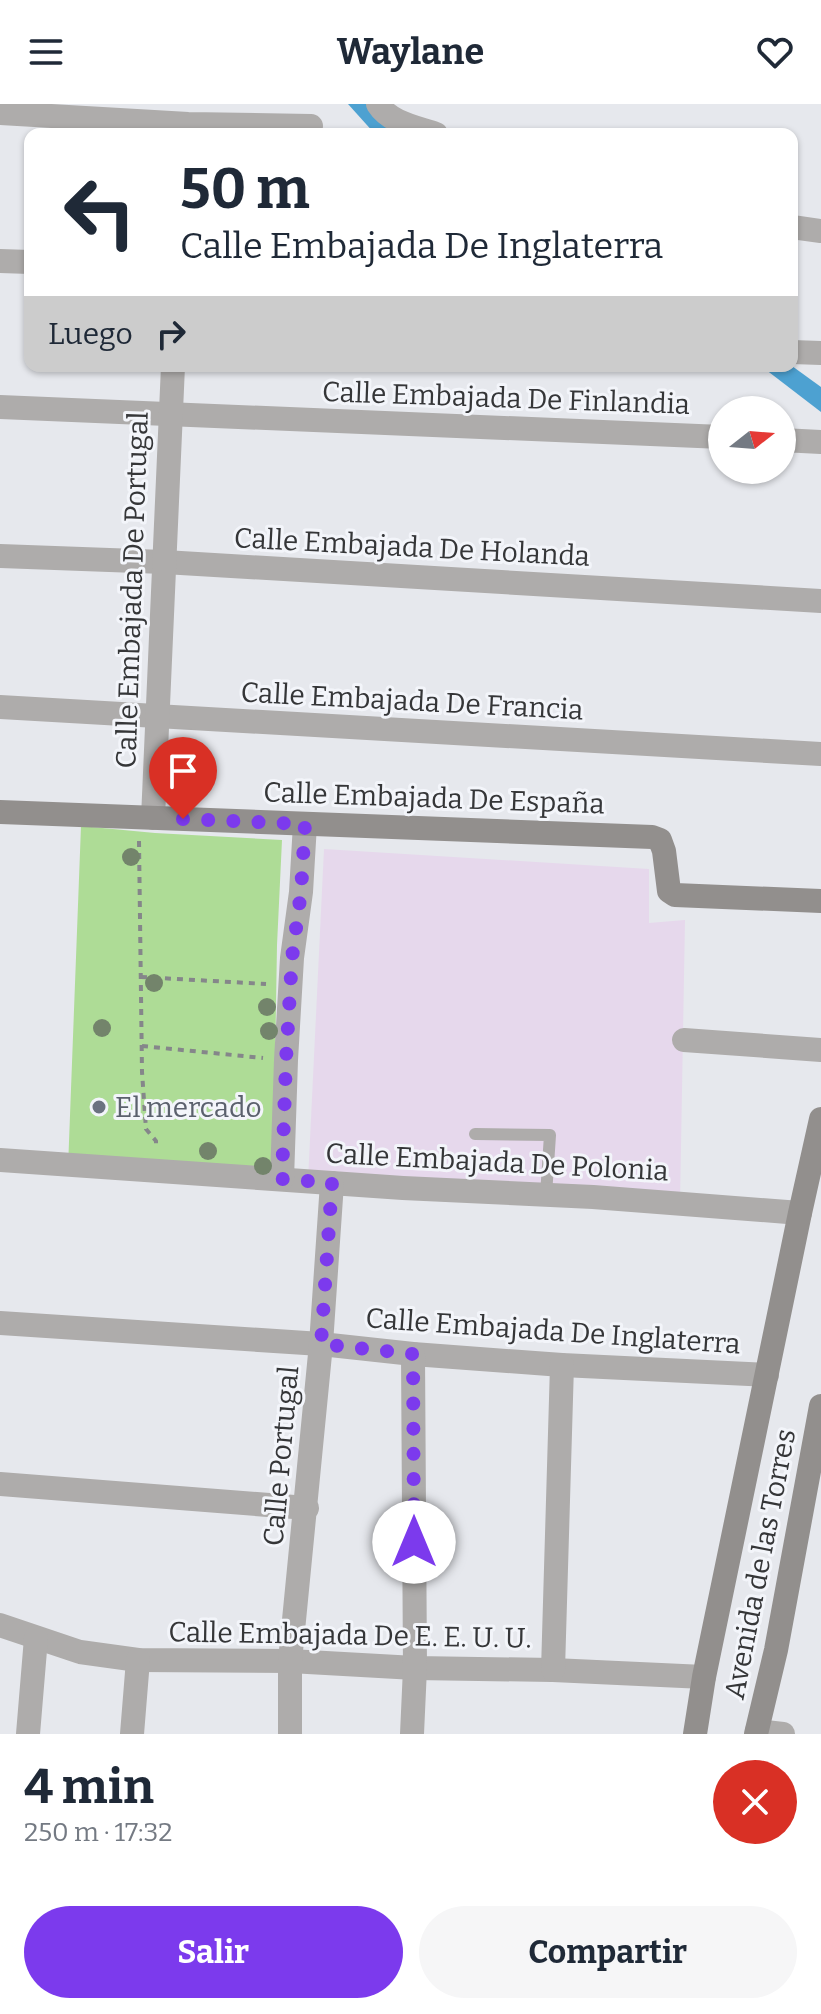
<!DOCTYPE html>
<html lang="es">
<meta charset="utf-8">
<style>
:root{--surface:#fff;--page:#f6f6f7;--text:#1f2937;--muted:#747a83;--accent:#7c3aed}
body{margin:0;font-family:Bitter,serif;background:var(--page);color:var(--text);height:100vh;display:flex;flex-direction:column;font-size:30px;white-space:nowrap}
*{box-sizing:border-box;margin:0}
p{font-size:26px;color:var(--muted)}
.icon{flex:none;width:44px;height:44px;fill:none;stroke:currentColor;stroke-width:2;stroke-linecap:round;stroke-linejoin:round}
.map{position:relative;height:1630px;overflow:hidden}
.side{display:flex;flex-direction:column;background:var(--surface);flex:1}
.side>*{flex:none}
.guide{position:absolute;left:24px;top:24px;width:774px;height:244px;border-radius:16px;box-shadow:0 2px 6px #0004;background:#fff;color:var(--text);overflow:hidden}
.needle{width:52px;rotate:73deg}
.fabs{position:absolute;left:708px;top:292px;display:grid;gap:16px}
.fabs a{display:grid;place-items:center;width:88px;height:88px;border-radius:50%;background:var(--surface);box-shadow:0 2px 6px #0004;font-size:40px}
.pin{position:absolute;display:grid;place-items:center;width:68px;height:68px;color:#fff;margin:-82px -34px;border-radius:50% 50% 50% 0;rotate:-45deg;box-shadow:0 0 8px #0007}
.pin .icon{rotate:45deg}
.me{position:absolute;width:88px;margin:-44px;rotate:0deg;stroke-linejoin:round;filter:drop-shadow(0 0 6px #0008)}
.turn{display:flex;align-items:center;gap:28px;height:168px;padding:0 24px;font-size:36px}
.turn .icon{width:104px;height:104px;stroke-width:2.5}
.turn b{display:block;font-size:56px;line-height:68px}
.then{display:flex;align-items:center;height:76px;padding:0 24px;background:#0003;gap:16px;font-size:30px}
.round{display:grid;place-items:center;flex:none;width:84px;height:84px;border-radius:42px;background:var(--page)}
.overview{display:flex;align-items:center;justify-content:space-between;height:136px;padding:0 24px}
h1{font-size:48px;font-weight:700;line-height:60px}
.cta{display:flex;gap:16px;margin-top:auto;padding:16px 24px}
.cta a{flex:1;height:92px;border-radius:48px;background:var(--accent);color:#fff;font-size:32px;font-weight:700;line-height:92px;text-align:center}
.cta a+a{background:var(--page);color:var(--text)}
header{display:flex;justify-content:space-between;align-items:center;height:104px;padding:0 24px;background:var(--surface);font-size:36px;font-weight:700}
.map>svg:first-child{display:block}
</style>
<header><svg class="icon" aria-label="menu" viewBox="0 0 24 24"><path d="M4 6h16M4 12h16M4 18h16"/></svg>Waylane<svg class="icon" aria-label="heart" viewBox="0 0 24 24"><path d="M12 20l-8-8c-3-5 5-10 8-4 3-6 11-1 8 4z"/></svg></header>
<div class="map">
<svg width="821" height="1630" viewBox="0 0 821 1630">
<rect width="100%" height="100%" fill="#e6e8ed"/>
<!-- commercial -->
<path fill="#e6d8ec" d="M324 745 649 765V819L685 816 680 1100 308 1077Z"/>
<!-- green -->
<path fill="#aedc96" d="M81 722 155 729 282 736 277 841 273 1081 68 1064Z"/>
<!-- water -->
<g fill="#4da1d1">
<path d="M348 0H372L400 30H375Z"/>
<path d="M761 262H792L821 283V308Z"/>
</g>
<g fill="none" stroke-linecap="round" stroke-linejoin="round">
<!-- path -->
<g stroke="#85868a" stroke-width="4" stroke-dasharray="6 6" stroke-linecap="butt">
<path d="M139 737 142 968 146 1025 156 1037V1045"/>
<path d="M141 873 266 880"/>
<path d="M142 942 263 954"/>
</g>
<!-- lane -->
<path stroke="#aeacab" stroke-width="12" d="M475 1030 550 1031 546 1091"/>
<!-- street -->
<g stroke="#aeacab" stroke-width="24">
<path d="M378 0C390 19 416 23 436 30"/>
<path d="M0 9 188 20 311 22"/>
<path d="M792 123 821 127"/>
<path d="M0 157 30 158"/>
<path d="M792 248 821 249"/>
<path d="M0 303 722 333"/>
<path d="M782 336 821 338"/>
<path d="M0 452 164 458 821 497"/>
<path d="M0 603 821 650"/>
<path d="M153 714 173 262"/>
<path d="M684 936 821 946"/>
<path d="M0 1056 403 1084 593 1093 800 1109"/>
<path d="M282 1075 286 956 292 854 301 788 305 720"/>
<path d="M0 1219 321 1240 413 1250 562 1261 767 1271"/>
<path d="M0 1380 307 1404"/>
<path d="M0 1521 80 1548 138 1556 290 1557 415 1564 553 1566 704 1573"/>
<path d="M553 1566 562 1261"/>
<path d="M757 1627 783 1630"/>
<path d="M28 1630 36 1534"/>
<path d="M132 1630 138 1556"/>
<path d="M290 1630V1557L321 1240 332 1079"/>
<path d="M412 1630 415 1564 413 1250"/>
</g>
<!-- secondary -->
<g stroke="#928f8d" stroke-width="24">
<path d="M0 708 652 733 660 736 664 747 669 787 675 791 821 797"/>
<path d="M695 1630 704 1573 800 1109 821 1015"/>
<path d="M756 1630 776 1546 821 1302"/>
</g>
</g>
<!-- trees -->
<g fill="#73846b">
<circle cx="131" cy="753" r="9"/>
<circle cx="154" cy="879" r="9"/>
<circle cx="267" cy="903" r="9"/>
<circle cx="102" cy="924" r="9"/>
<circle cx="269" cy="927" r="9"/>
<circle cx="208" cy="1047" r="9"/>
<circle cx="263" cy="1062" r="9"/>
</g>
<g fill="none" stroke-linecap="round" stroke-linejoin="round">
<!-- route -->
<path stroke="#7c3aed" stroke-width="14" stroke-dasharray="0 25.2" d="M183 715 305 720 301 788 292 854 286 956 282 1075 332 1079 321 1240 413 1250 414 1438"/>
</g>
<!-- markers -->
<circle fill="#6b7280" stroke="#f3f5fa" stroke-width="3" cx="99" cy="1003" r="8"/>
<g text-anchor="middle" dominant-baseline="central" stroke-width="6" stroke-linejoin="round" paint-order="stroke">
<!-- street labels -->
<g font-size="28" fill="#353638" stroke="#f3f5fa">
<text transform="translate(506 294) rotate(2)">Calle Embajada De Finlandia</text>
<text transform="translate(412 443) rotate(3)">Calle Embajada De Holanda</text>
<text transform="translate(132 486) rotate(-88)">Calle Embajada De Portugal</text>
<text transform="translate(412 597) rotate(3)">Calle Embajada De Francia</text>
<text transform="translate(434 694) rotate(2)">Calle Embajada De España</text>
<text transform="translate(497 1058) rotate(3)">Calle Embajada De Polonia</text>
<text transform="translate(553 1227) rotate(4)">Calle Embajada De Inglaterra</text>
<text transform="translate(281 1352) rotate(-85)">Calle Portugal</text>
<text transform="translate(760 1460) rotate(-79)">Avenida de las Torres</text>
<text transform="translate(350 1531) rotate(1)">Calle Embajada De E. E. U. U.</text>
</g>
<!-- worship labels -->
<g font-size="28" fill="#5b616d" stroke="#f3f5fa" text-anchor="start">
<text x="115" y="1003">El mercado</text>
</g>
</g>
</svg>
<div class="fabs">
<a><svg class="needle" viewBox="-14 -14 28 28"><path d="M0-13l5 13h-10z" fill="#e53935"/><path d="M0 13l5-13h-10z" fill="#747a83"/></svg></a>
</div>
<div class="pin" style="left:183px;top:715px;background:#d93025"><svg class="icon" aria-label="arrive" viewBox="0 0 24 24"><path d="M6 21V4h12l-3 4 3 4H6"/></svg></div>
<svg class="me" style="left:414px;top:1438px" viewBox="-20 -20 40 40"><circle r="19" fill="#fff"/><path d="M0-13L10 11 0 6-10 11z" fill="#7c3aed"/></svg>
<div class="guide">
<div class="turn"><svg class="icon" aria-label="left" viewBox="0 0 24 24"><path d="M17 20v-9H6M10 6l-5 5 5 5"/></svg><div><b>50 m</b>Calle Embajada De Inglaterra</div></div>
<div class="then">Luego<svg class="icon" aria-label="right" viewBox="0 0 24 24"><path d="M7 20v-9h11M14 6l5 5-5 5"/></svg></div>
</div>
</div>
<section class="side">
<div class="overview"><div><h1>4 min</h1><p>250 m · 17:32</p></div><a class="round" style="background:#d93025;color:#fff"><svg class="icon" aria-label="close" viewBox="0 0 24 24"><path d="M6 6l12 12M18 6L6 18"/></svg></a></div>
<div class="cta"><a>Salir</a><a>Compartir</a></div>
</section>
